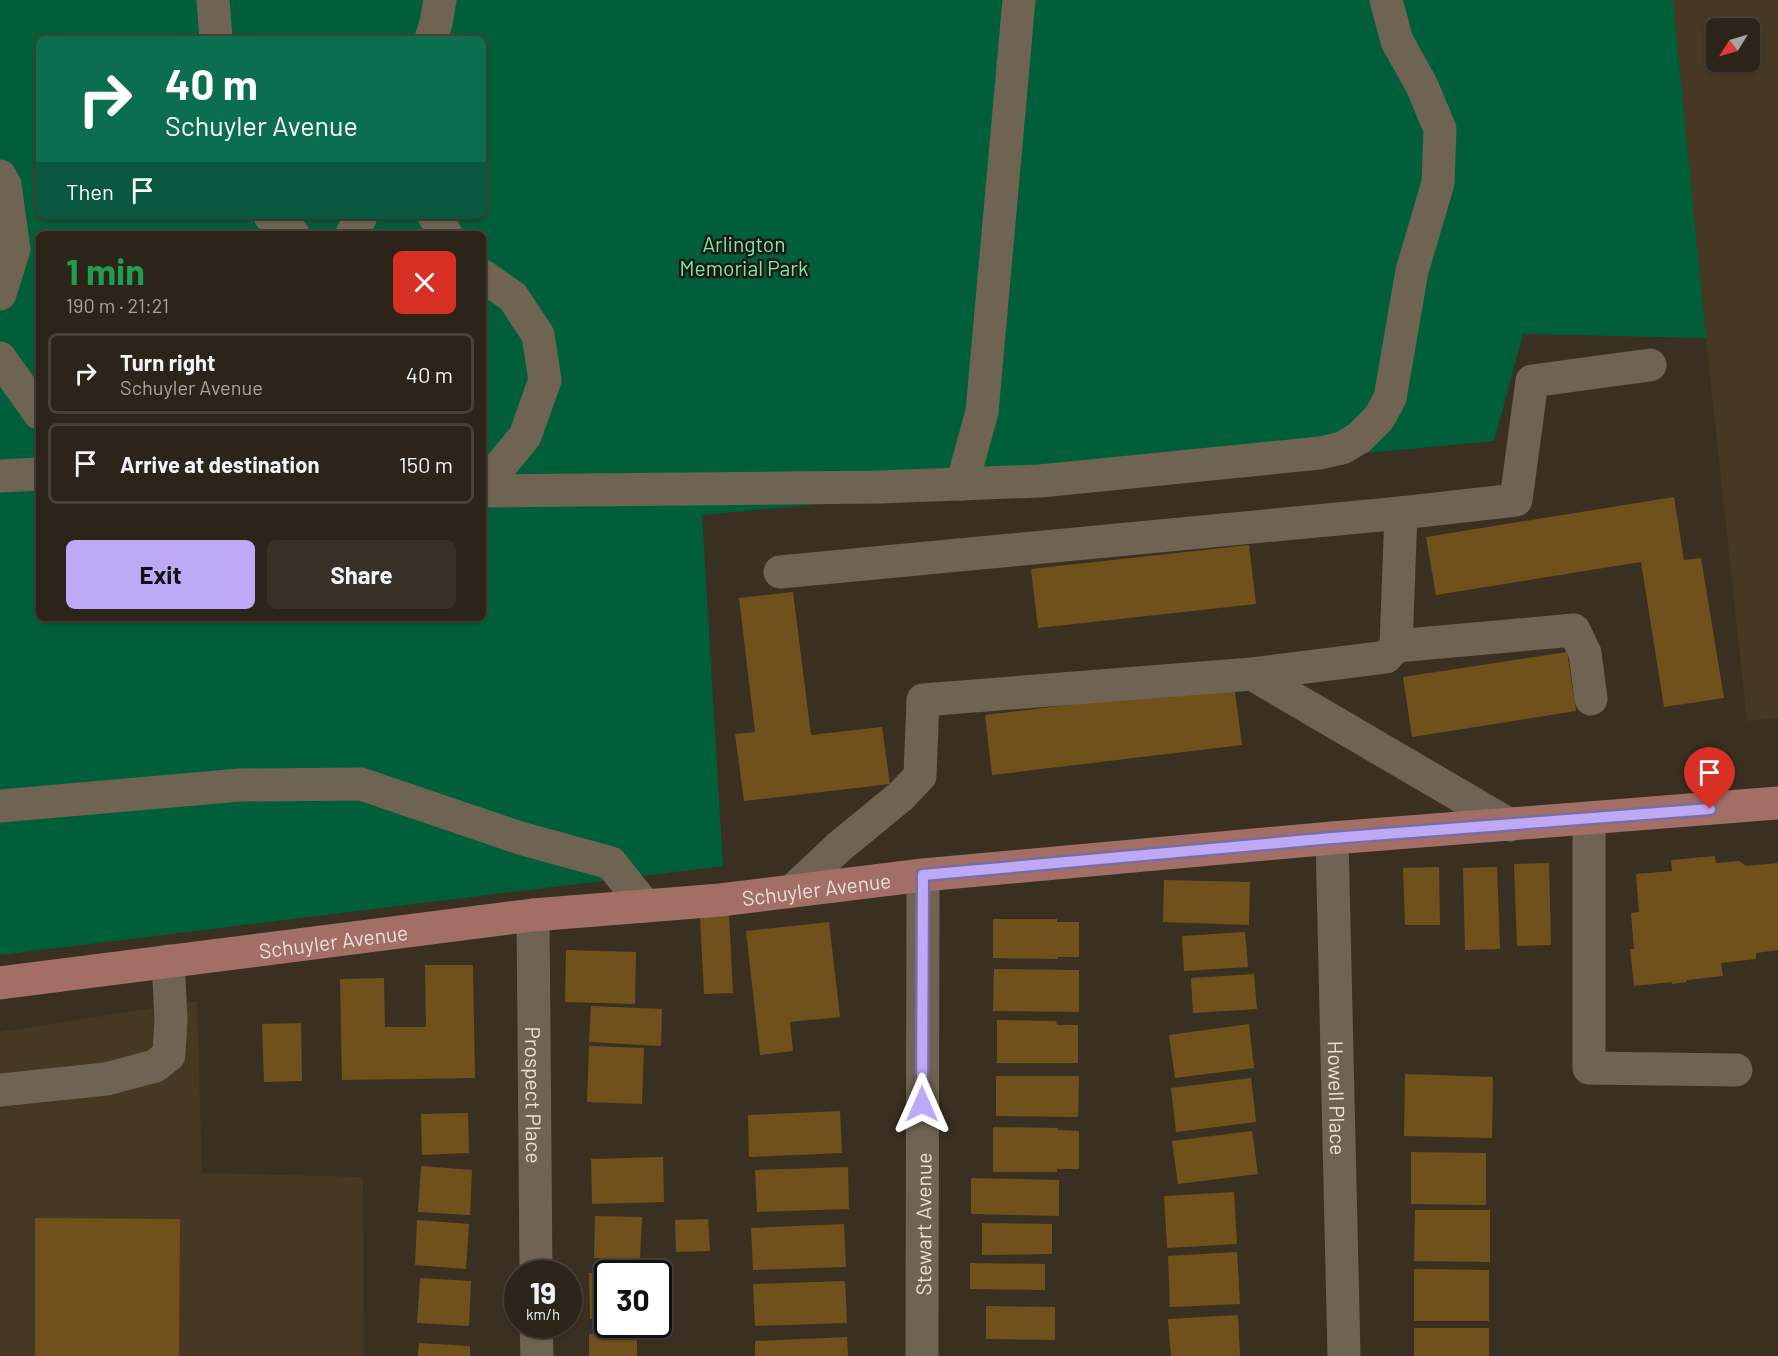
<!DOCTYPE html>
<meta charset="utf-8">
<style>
:root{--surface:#2c2419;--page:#383026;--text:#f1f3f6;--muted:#a6a4a2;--line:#484138;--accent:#bda9f5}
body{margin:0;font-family:Barlow,sans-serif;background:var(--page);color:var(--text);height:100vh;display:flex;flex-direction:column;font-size:22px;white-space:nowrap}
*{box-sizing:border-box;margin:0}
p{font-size:20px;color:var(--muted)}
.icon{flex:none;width:33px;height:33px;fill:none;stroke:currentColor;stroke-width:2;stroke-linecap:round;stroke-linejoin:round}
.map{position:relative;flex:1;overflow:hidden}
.side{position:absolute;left:36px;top:231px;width:450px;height:390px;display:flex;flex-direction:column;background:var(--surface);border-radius:9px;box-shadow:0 2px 4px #0004,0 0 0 2px var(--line)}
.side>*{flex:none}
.guide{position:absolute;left:36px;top:36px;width:450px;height:183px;border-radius:9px;box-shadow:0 2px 4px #0004,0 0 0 2px var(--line);background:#0b6e4f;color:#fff;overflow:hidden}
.needle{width:39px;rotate:233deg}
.controls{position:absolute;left:1706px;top:18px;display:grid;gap:12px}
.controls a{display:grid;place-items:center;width:54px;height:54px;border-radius:9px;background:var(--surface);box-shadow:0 2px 4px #0004,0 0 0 2px var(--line);font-size:30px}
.speed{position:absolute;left:504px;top:1260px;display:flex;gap:12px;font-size:30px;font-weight:700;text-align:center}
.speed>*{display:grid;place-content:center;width:78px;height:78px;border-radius:50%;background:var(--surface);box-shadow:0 2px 4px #0004,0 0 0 2px var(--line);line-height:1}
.speed small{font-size:15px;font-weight:400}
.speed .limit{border:3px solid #111;border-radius:9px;background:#fff;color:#111}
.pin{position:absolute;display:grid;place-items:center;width:51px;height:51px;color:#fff;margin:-62px -26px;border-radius:50% 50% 50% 0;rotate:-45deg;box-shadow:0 0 6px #0007}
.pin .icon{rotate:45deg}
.me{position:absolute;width:66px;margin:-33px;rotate:0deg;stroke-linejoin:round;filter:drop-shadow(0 0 4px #0008)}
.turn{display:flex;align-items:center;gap:21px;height:126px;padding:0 30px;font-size:27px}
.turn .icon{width:78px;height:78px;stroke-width:2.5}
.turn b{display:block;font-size:42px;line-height:51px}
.then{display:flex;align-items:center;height:57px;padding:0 30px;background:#0003;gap:12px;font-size:22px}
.round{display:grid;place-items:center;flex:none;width:63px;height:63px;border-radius:9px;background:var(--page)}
.overview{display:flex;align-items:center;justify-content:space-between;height:102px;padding:0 30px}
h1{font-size:36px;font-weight:700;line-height:45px;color:#1e9e55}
.primary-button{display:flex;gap:12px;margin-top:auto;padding:12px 30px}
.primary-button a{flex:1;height:69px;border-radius:9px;background:var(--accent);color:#111;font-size:24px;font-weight:700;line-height:69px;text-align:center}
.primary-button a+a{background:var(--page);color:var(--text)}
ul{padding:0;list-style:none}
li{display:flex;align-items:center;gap:18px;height:81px;margin:0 12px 9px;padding:0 18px;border:3px solid var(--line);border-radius:9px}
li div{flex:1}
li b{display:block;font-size:22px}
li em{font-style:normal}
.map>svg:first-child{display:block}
</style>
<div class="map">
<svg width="1778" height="1356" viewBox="0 0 1778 1356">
<rect width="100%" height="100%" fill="#3a3021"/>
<!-- built -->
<g fill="#463823" fill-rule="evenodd">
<path d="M1673 0H1778V718L1747 721 1706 338ZM1716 28H1749V62H1716Z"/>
<path d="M197 1001 202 1173 363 1177 364 1356H0V1032Z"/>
</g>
<!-- green -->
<path fill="#005f39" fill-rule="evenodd" d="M0 0H1673L1706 338 1523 334 1494 441 702 515 723 866 0 955ZM39 39H483V216H39ZM39 234H483V618H39Z"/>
<!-- building -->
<g fill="#71511b">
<path d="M1674 497 1684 560 1701 558 1724 698 1664 707 1641 562 1436 595 1426 537Z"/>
<path d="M1249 545 1256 604 1038 628 1031 569Z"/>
<path d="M793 592 811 735 882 727 890 784 744 801 735 734 755 732 739 598Z"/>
<path d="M1567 652 1576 711 1412 737 1403 677Z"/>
<path d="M1234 685 1242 745 992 775 985 715Z"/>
<path d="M1715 856 1716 863 1739 861 1746 866 1778 863V950L1756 953V959L1721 963 1723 976 1687 980V982L1672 984V982L1634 986 1630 949H1634L1631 913 1639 912 1636 874 1672 871 1671 860Z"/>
<path d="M1549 863 1551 945 1517 946 1514 864Z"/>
<path d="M1439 867 1440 925H1405L1403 868Z"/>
<path d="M1497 867 1500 949 1465 950 1463 868Z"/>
<path d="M1164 880 1250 882 1249 925 1163 922Z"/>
<path d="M729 915 733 993 704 994 700 917Z"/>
<path d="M993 919H1057V922H1079V957H1058V959L993 958Z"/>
<path d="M829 922 840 1017 790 1022 793 1051 760 1055 746 931Z"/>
<path d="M1245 932 1248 967 1184 971 1182 936Z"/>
<path d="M566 950 636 952 635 1004 565 1002Z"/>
<path d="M425 965H473L475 1078 342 1080 340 979 384 978 385 1027H426Z"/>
<path d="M994 969 1079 970V1012L993 1011Z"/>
<path d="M1254 974 1257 1009 1193 1013 1191 978Z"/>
<path d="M591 1006 662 1009 661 1046 589 1042Z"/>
<path d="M997 1020 1056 1021 1057 1025H1078V1063H997Z"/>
<path d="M301 1023 302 1081 264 1082 262 1024Z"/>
<path d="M1249 1024 1254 1068 1175 1078 1169 1035Z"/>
<path d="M589 1046 644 1048 642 1104 587 1102Z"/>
<path d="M1405 1074 1493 1077 1492 1138 1404 1136Z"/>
<path d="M996 1076H1079L1078 1117 996 1116Z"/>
<path d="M1251 1078 1256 1122 1176 1132 1171 1088Z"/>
<path d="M840 1111 842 1153 749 1157 748 1115Z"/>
<path d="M468 1113 469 1153 422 1155 421 1114Z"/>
<path d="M993 1127 1058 1128V1130L1079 1131V1169H1057V1172H993Z"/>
<path d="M1252 1131 1258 1174 1178 1184 1172 1141Z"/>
<path d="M1411 1152 1486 1153V1205L1411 1204Z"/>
<path d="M663 1157 664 1202 592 1204 591 1159Z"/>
<path d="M421 1166 472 1170 470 1215 418 1212Z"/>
<path d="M848 1167 849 1209 757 1212 755 1170Z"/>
<path d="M971 1178 1059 1180V1216L971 1214Z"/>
<path d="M1234 1192 1237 1244 1167 1248 1164 1196Z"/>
<path d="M1415 1210H1490V1262L1414 1261Z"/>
<path d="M595 1216 642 1217 640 1259 594 1258Z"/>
<path d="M35 1218 180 1219 179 1356H35Z"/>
<path d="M708 1219 710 1251 676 1252 675 1220Z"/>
<path d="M417 1220 469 1224 466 1269 415 1265Z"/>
<path d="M982 1223 1052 1224V1254L982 1255Z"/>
<path d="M844 1224 846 1267 753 1270 751 1228Z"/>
<path d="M1237 1252 1240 1304 1170 1307 1168 1256Z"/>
<path d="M970 1263 1045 1264V1290L970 1289Z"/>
<path d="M1414 1269 1489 1270V1321H1414Z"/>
<path d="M589 1273H608V1319H590Z"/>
<path d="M420 1278 471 1281 469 1326 417 1323Z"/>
<path d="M845 1281 847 1323 755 1326 753 1284Z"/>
<path d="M986 1306 1055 1307V1340L986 1339Z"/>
<path d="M1238 1315 1240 1356H1171L1168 1319Z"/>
<rect x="1414" y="1328" width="75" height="28"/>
<rect x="589" y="1334" width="48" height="22"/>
<path d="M847 1337 848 1356H755V1341Z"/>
<path d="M419 1343 470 1346V1356H418Z"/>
</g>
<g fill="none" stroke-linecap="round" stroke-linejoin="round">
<!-- minor -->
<g stroke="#6f6453" stroke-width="33">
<path d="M213 0 216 39"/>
<path d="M431 39 436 23 440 0"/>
<path d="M0 176 5 185 14 249 0 294"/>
<path d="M270 216 293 234"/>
<path d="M434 216 446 234"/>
<path d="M352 234 361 216"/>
<path d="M483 276 513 297 538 335 545 380 525 436 493 475 483 479"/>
<path d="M0 358 39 413"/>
<path d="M0 476 39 474"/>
<path d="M962 484 982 412 1019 0"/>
<path d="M483 491 879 487 1040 481 1320 453 1342 448 1359 438 1379 418 1390 398 1412 271 1438 183 1440 129 1422 86 1397 41 1386 0"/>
<path d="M780 572 1401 513"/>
<path d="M1396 646 1574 630 1585 653 1591 699"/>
<path d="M1252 674 1386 657 1396 646 1401 513 1516 500 1532 381 1650 365"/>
<path d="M0 806 240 785 361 784 520 838 611 863 645 906"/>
<path d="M1589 819V1068L1736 1070"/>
<path id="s1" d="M1332 838 1344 1356"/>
<path d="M792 891 840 846 901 796 920 776 923 700 1252 674 1510 825"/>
<path id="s2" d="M533 915 536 1274"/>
<path d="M0 1090 106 1079 155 1066 169 1055 171 1019 168 961"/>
<path d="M536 1324 537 1356"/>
<path id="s3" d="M922 1356 923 875"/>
</g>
<!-- major -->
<path stroke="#a36e66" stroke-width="33" id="s4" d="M0 983 533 915 720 900 923 875 1332 838 1778 803"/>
</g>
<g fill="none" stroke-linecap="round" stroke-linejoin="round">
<defs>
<path id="route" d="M922 1104 923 875 1332 838 1710 809"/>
</defs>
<!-- route casing -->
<use href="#route" stroke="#7b6e9f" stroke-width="15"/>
<!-- route -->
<use href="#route" stroke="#bda9f5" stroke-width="10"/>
</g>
<g text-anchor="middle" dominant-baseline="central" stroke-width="5" stroke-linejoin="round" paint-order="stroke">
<!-- park labels -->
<g font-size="21" fill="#7be8ac" stroke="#1d1912">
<text x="744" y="243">Arlington<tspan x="744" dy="24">Memorial Park</tspan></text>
</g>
<!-- street labels -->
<g font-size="21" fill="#e8e1d8" stroke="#1d1912">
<text stroke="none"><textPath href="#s4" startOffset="822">Schuyler Avenue</textPath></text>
<text stroke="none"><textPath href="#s4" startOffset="336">Schuyler Avenue</textPath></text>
<text stroke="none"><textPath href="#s2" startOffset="180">Prospect Place</textPath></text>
<text stroke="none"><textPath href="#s1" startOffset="260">Howell Place</textPath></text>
<text stroke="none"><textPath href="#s3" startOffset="132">Stewart Avenue</textPath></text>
</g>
</g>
</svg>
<div class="controls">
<a><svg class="needle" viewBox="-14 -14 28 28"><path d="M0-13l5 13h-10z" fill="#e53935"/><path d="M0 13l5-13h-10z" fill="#a6a4a2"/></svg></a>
</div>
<div class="speed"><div>19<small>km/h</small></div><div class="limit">30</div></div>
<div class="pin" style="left:1710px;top:809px;background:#d93025"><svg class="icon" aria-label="arrive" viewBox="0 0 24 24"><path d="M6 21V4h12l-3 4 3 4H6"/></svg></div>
<svg class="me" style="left:922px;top:1104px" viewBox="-20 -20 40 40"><path d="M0-17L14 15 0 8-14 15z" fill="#bda9f5" stroke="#fff" stroke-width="4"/></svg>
<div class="guide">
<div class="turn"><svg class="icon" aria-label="right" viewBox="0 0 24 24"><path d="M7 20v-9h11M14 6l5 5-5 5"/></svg><div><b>40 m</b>Schuyler Avenue</div></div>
<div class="then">Then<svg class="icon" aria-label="arrive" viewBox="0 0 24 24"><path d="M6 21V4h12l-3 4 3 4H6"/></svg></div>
</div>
<section class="side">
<div class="overview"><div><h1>1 min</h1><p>190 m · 21:21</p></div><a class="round" style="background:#d93025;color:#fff"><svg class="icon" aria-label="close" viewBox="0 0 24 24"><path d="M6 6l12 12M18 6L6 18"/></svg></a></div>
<ul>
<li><svg class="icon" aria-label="right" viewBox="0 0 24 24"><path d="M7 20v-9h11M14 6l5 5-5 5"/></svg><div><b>Turn right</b><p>Schuyler Avenue</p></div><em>40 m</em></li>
<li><svg class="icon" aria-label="arrive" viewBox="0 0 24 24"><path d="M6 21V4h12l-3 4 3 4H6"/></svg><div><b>Arrive at destination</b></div><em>150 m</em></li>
</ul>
<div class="primary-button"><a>Exit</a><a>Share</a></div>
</section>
</div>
